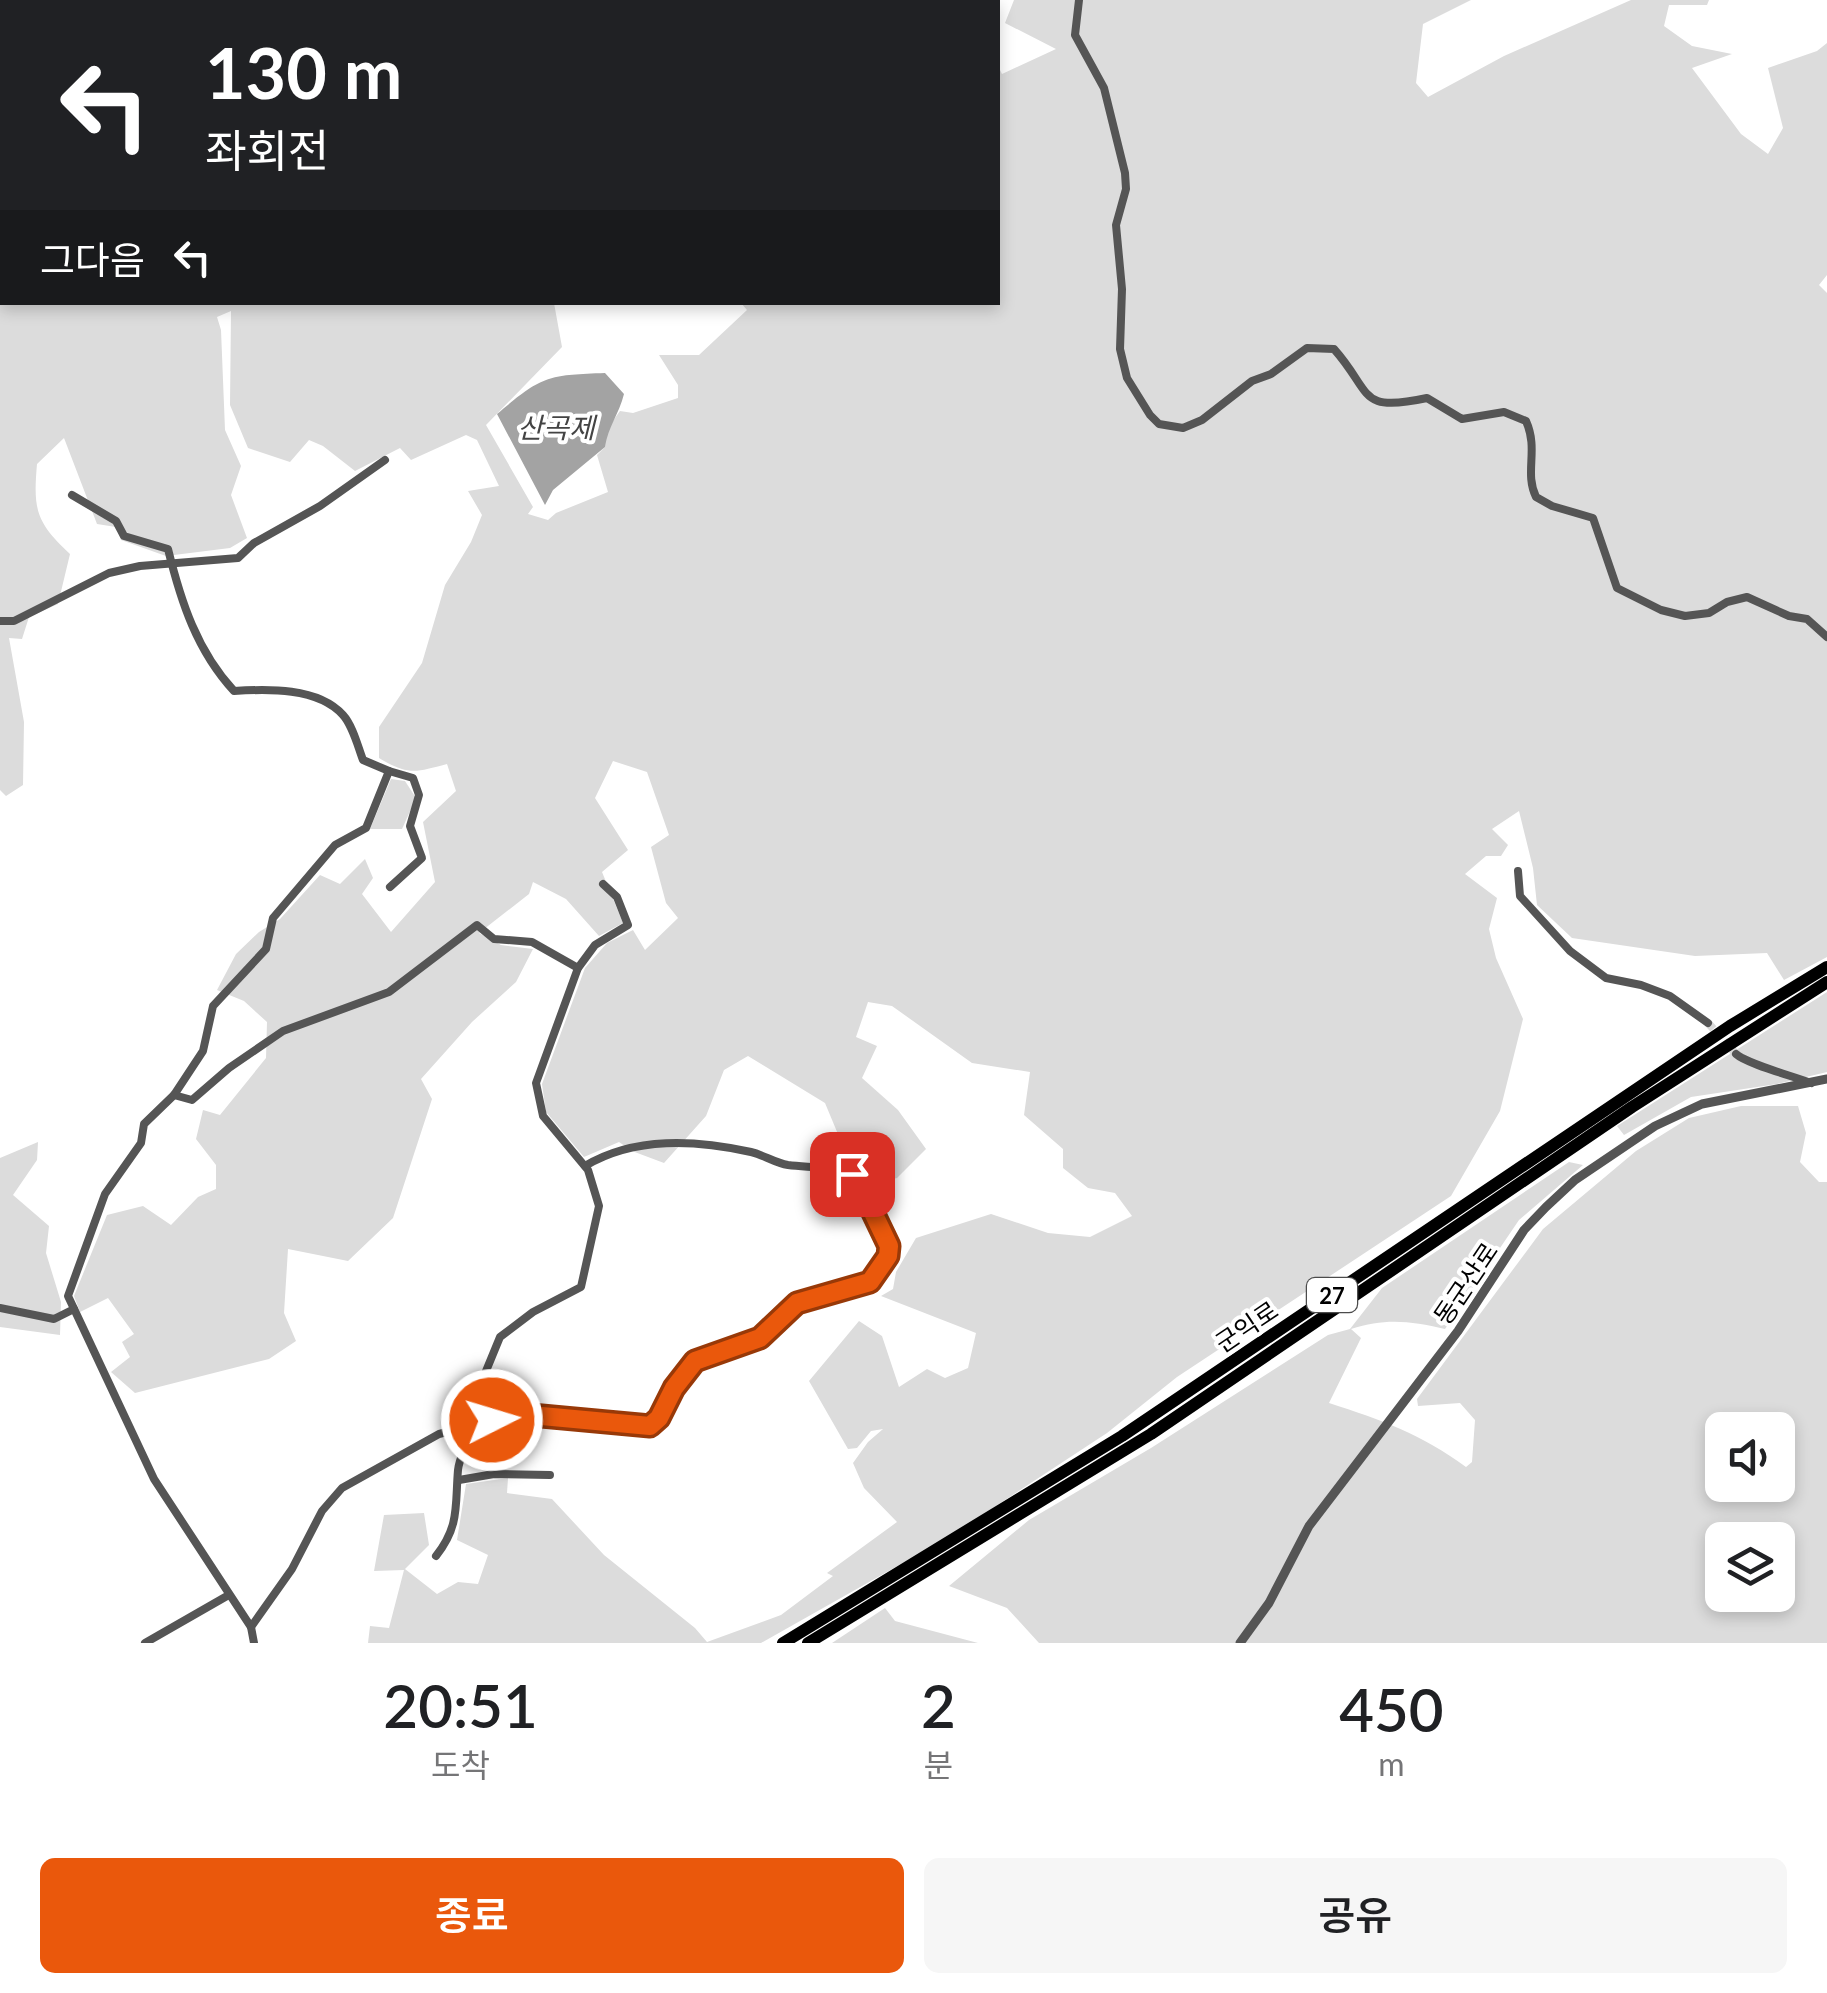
<!DOCTYPE html>
<html lang="ko">
<meta charset="utf-8">
<style>
:root{--surface:#fff;--page:#f6f6f6;--text:#202124;--muted:#757577;--accent:#ea580c}
body{margin:0;font-family:Lato,"Noto Sans KR",sans-serif;background:var(--page);color:var(--text);height:100vh;display:flex;flex-direction:column;font-size:38px;white-space:nowrap}
*{box-sizing:border-box;margin:0}
p{font-size:32px;color:var(--muted)}
.icon{flex:none;width:55px;height:55px;fill:none;stroke:currentColor;stroke-width:2;stroke-linecap:round;stroke-linejoin:round}
.map{position:relative;height:1643px;overflow:hidden}
.sheet{display:flex;flex-direction:column;background:var(--surface);flex:1}
.sheet>*{flex:none}
.guide{position:absolute;left:0px;top:0px;width:1000px;height:305px;box-shadow:0 5px 15px #0003;background:#202124;color:#fff;overflow:hidden}
.buttons{position:absolute;left:1705px;top:1412px;display:grid;gap:20px}
.buttons a{display:grid;place-items:center;width:90px;height:90px;border-radius:15px;background:var(--surface);box-shadow:0 5px 15px #0003;font-size:50px}
.pin{position:absolute;display:grid;place-items:center;width:85px;height:85px;color:#fff;margin:-42px;border-radius:20px;box-shadow:0 5px 15px #0006}
.me{position:absolute;width:110px;margin:-55px;rotate:85deg;stroke-linejoin:round;filter:drop-shadow(0 0 8px #0008)}
.turn{display:flex;align-items:center;gap:35px;height:210px;padding:0 40px;font-size:45px}
.turn .icon{width:130px;height:130px;stroke-width:2.5}
.turn b{display:block;font-size:70px;line-height:85px}
.then{display:flex;align-items:center;height:95px;padding:0 40px;background:#0003;gap:20px;font-size:38px}
.eta{display:flex;justify-content:space-evenly;align-items:center;height:170px;text-align:center}
.eta b{font-size:60px;font-weight:600;line-height:70px}
.button{display:flex;gap:20px;margin-top:auto;padding:20px 40px}
.button a{flex:1;height:115px;border-radius:15px;background:var(--accent);color:#fff;font-size:40px;font-weight:600;line-height:115px;text-align:center}
.button a+a{background:var(--page);color:var(--text)}
.map>svg:first-child{display:block}
</style>
<div class="map">
<svg width="1827" height="1643" viewBox="0 0 1827 1643">
<rect width="100%" height="100%" fill="#fff"/>
<!-- green -->
<g fill="#dcdcdc" fill-rule="evenodd">
<path d="M0 0H749V2H2V89Z"/>
<path d="M1014 0H1471L1423 24 1416 83 1428 97 1504 56 1631 0H1709L1707 5H1669L1664 26 1692 46 1732 54 1692 68 1741 134 1768 154 1783 128 1768 68 1817 51 1827 43V275L1819 285 1827 293V957L1784 980 1767 953 1695 956 1572 938 1537 905 1533 868 1519 811 1492 829 1508 845 1501 856H1486L1465 874 1497 898 1489 929 1496 958 1523 1019 1500 1111 1451 1196 1177 1377 1107 1433 947 1538 761 1643H368L370 1626 389 1628 404 1570 374 1571 384 1515 424 1513 429 1545 405 1569 437 1594 458 1582 478 1584 488 1555 457 1540 466 1484 508 1478 507 1493 552 1499 604 1555 695 1628 707 1642 781 1615 833 1576 827 1573 897 1522 864 1488 853 1463 868 1442 883 1429 871 1431 857 1448 848 1449 809 1381 859 1321 882 1336 899 1387 927 1369 945 1378 968 1368 976 1333 881 1296 893 1289 896 1272 916 1238 991 1214 1048 1233 1090 1237 1132 1216 1115 1193 1088 1188 1063 1168V1149L1024 1115 1030 1072 972 1063 892 1006 868 1002 856 1037 877 1046 862 1078 898 1110 926 1149 897 1178 867 1185 850 1163 825 1103 748 1056 724 1070 706 1116 664 1163 632 1151 619 1142 584 1157 546 1112 542 1084 585 968 607 943 633 930 645 950 678 918 666 903 651 847 669 835 647 772 613 761 595 798 628 850 602 872 623 923 599 936 566 899 533 882 529 894 479 933 501 945 533 949 516 982 472 1022 421 1079 432 1099 393 1218 348 1261 288 1249 284 1313 296 1341 269 1359 135 1393 111 1372 130 1357 122 1342 134 1334 108 1298 80 1312 74 1296 107 1215 143 1206 171 1225 198 1197 216 1189V1165L196 1139 203 1110 220 1115 266 1058 267 1022 244 1001 217 990 236 954 259 932 280 919 320 875 340 884 365 859 373 878 362 894 391 932 435 882 423 822 456 791 447 764C416 772 409 776 379 758V727L422 663 445 585 471 542 482 515 468 491 499 486 477 440 466 435 411 460 400 448 355 471 323 446 309 440 290 462 248 448 230 405 231 311 217 317 221 330 225 430 241 466 231 495 247 538 230 548 166 556 121 540 116 527 97 524 64 438 37 464C33 510 36 522 70 554L58 604 29 617 22 639 9 638 24 722 23 785 6 796 0 790V98L2 302 554 303 562 347 486 425 533 507 528 514 548 520 556 513 608 492 597 455 605 447 607 429 620 411 633 413 678 398V385L659 355H699L747 310 741 303 998 302V66L1002 74 1056 49 1005 23Z"/>
<path d="M391 779 405 781 416 798 402 829H370Z"/>
<path d="M1827 992V1072L1777 1084 1691 1097 1624 1135 1617 1126Z"/>
<path d="M1741 1106H1798L1806 1133 1800 1162 1819 1182H1827V1643H1039L1007 1608 949 1586 1029 1520 1151 1448 1328 1335 1350 1329 1382 1288 1569 1162 1583 1165 1519 1220 1445 1329C1411 1321 1385 1318 1351 1329L1361 1338 1329 1403C1382 1420 1421 1434 1466 1467L1472 1462 1475 1420 1460 1403 1418 1406 1417 1399 1543 1229 1636 1151 1689 1118ZM1722 1430H1778V1485H1722ZM1722 1540H1778V1595H1722Z"/>
<path d="M38 1142 37 1160 13 1195 49 1226 46 1253 61 1302 60 1335 0 1327V1158Z"/>
<path d="M885 1608 895 1621 978 1643H832Z"/>
</g>
<!-- water -->
<path fill="#a3a3a3" d="M605 373 624 394C619 414 608 427 605 447L553 490 545 505 497 414C542 376 547 375 605 373Z"/>
<g fill="none" stroke-linecap="round" stroke-linejoin="round">
<!-- minor-tunnel -->
<path stroke="#d9d9d9" stroke-width="8" stroke-dasharray="8 4" stroke-linecap="butt" d="M1708 1023 1736 1054"/>
<!-- minor -->
<g stroke="#555" stroke-width="8">
<path d="M1079 0 1075 35 1104 88 1125 173 1126 189 1116 225 1122 289 1120 349 1127 378 1150 415 1159 424 1183 428 1202 420 1252 381 1271 374 1307 348 1334 349C1373 393 1357 413 1427 398L1462 419 1504 412 1526 421C1539 450 1524 472 1536 497L1552 506 1593 518 1617 588 1661 610 1685 616 1709 613 1727 602 1747 597 1789 616 1807 619 1827 637"/>
<path d="M0 94 2 95"/>
<path d="M72 495 116 521 124 536 168 549C181 602 197 651 234 691 267 689 318 687 343 715 353 726 358 747 363 760L389 771 366 828 335 845 273 918 266 949 213 1006 203 1051 174 1095 144 1124 141 1143 105 1194 68 1296 154 1479 251 1627"/>
<path d="M0 621H14L109 573 140 566 238 558 254 543 320 506 385 460"/>
<path d="M389 771 413 778 419 795 410 826 422 858 390 887"/>
<path d="M1518 871 1520 896 1570 951 1606 978 1641 985 1670 996 1708 1023"/>
<path d="M1736 1054C1747 1064 1793 1076 1811 1083"/>
<path d="M174 1095 192 1100 229 1068 283 1031 389 992 477 925 494 939 532 942 578 968"/>
<path d="M0 1308 54 1319 74 1309"/>
<path d="M459 1480 494 1474 550 1475"/>
<path d="M436 1556C460 1526 455 1505 458 1470 459 1460 465 1448 468 1439L463 1427 500 1337 533 1312 581 1287 599 1206 588 1170 543 1116 536 1083 578 968 595 945 628 925 617 897 603 884"/>
<path d="M145 1643 227 1596"/>
<path d="M254 1643 251 1627 292 1569 322 1511 342 1488 439 1434 520 1414 649 1426C669 1409 672 1378 693 1362 711 1349 739 1350 759 1339 774 1330 783 1311 799 1302 832 1284 885 1295 889 1246L856 1177C835 1166 812 1168 788 1165 775 1163 764 1155 751 1152 696 1140 635 1136 585 1166"/>
</g>
<!-- tertiary -->
<path stroke="#555" stroke-width="9" d="M1240 1643 1269 1603 1309 1526 1458 1331 1524 1230 1546 1207 1575 1180 1655 1126 1702 1104 1827 1079"/>
<!-- trunk -->
<g stroke="#000" stroke-width="12">
<path d="M783 1643 1122 1436 1730 1026 1827 967"/>
<path d="M808 1643 1151 1434 1632 1107 1827 982"/>
</g>
</g>
<g fill="none" stroke-linecap="round" stroke-linejoin="round">
<defs>
<path id="route" d="M492 1420 520 1414 650 1426 659 1418 674 1388 695 1361 760 1338 797 1303 870 1282 888 1256 889 1246 856 1177 852 1174"/>
</defs>
<!-- route casing -->
<use href="#route" stroke="#983908" stroke-width="25"/>
<!-- route -->
<use href="#route" stroke="#ea580c" stroke-width="18"/>
</g>
<g text-anchor="middle" dominant-baseline="central" stroke-width="8" stroke-linejoin="round" paint-order="stroke">
<!-- shield labels -->
<rect fill="#fff" stroke="#4c4c4c" stroke-width="2.5" x="1307" y="1278" width="50" height="34" rx="8"/>
<g font-size="22" font-weight="bold" fill="#000">
<text x="1332" y="1295">27</text>
</g>
<!-- street labels -->
<g font-size="25" fill="#000" stroke="#fff">
<text transform="translate(1465 1283) rotate(-56)">동군산로</text>
<text transform="translate(1246 1326) rotate(-34)">군익로</text>
</g>
<!-- water labels -->
<g font-size="28" font-style="italic" fill="#444" stroke="#fff">
<text x="556" y="427">산곡제</text>
</g>
</g>
</svg>
<div class="buttons">
<a><svg class="icon" aria-label="sound" viewBox="0 0 24 24"><path d="M4 9h4l5-4v14l-5-4H4zM17 9q2 3 0 6"/></svg></a>
<a><svg class="icon" aria-label="layers" viewBox="0 0 24 24"><path d="M12 4l9 5-9 5-9-5zM3 14l9 5 9-5"/></svg></a>
</div>
<div class="pin" style="left:852px;top:1174px;background:#d93025"><svg class="icon" aria-label="arrive" viewBox="0 0 24 24"><path d="M6 21V4h12l-3 4 3 4H6"/></svg></div>
<svg class="me" style="left:492px;top:1420px" viewBox="-20 -20 40 40"><circle r="17" fill="#ea580c" stroke="#fff" stroke-width="3"/><path d="M0-11L8 9 0 5-8 9z" fill="#fff"/></svg>
<div class="guide">
<div class="turn"><svg class="icon" aria-label="left" viewBox="0 0 24 24"><path d="M17 20v-9H6M10 6l-5 5 5 5"/></svg><div><b>130 m</b>좌회전</div></div>
<div class="then">그다음<svg class="icon" aria-label="left" viewBox="0 0 24 24"><path d="M17 20v-9H6M10 6l-5 5 5 5"/></svg></div>
</div>
</div>
<section class="sheet">
<div class="eta">
<div><b>20:51</b><p>도착</p></div>
<div><b>2</b><p>분</p></div>
<div><b>450</b><p>m</p></div>
</div>
<div class="button"><a>종료</a><a>공유</a></div>
</section>
